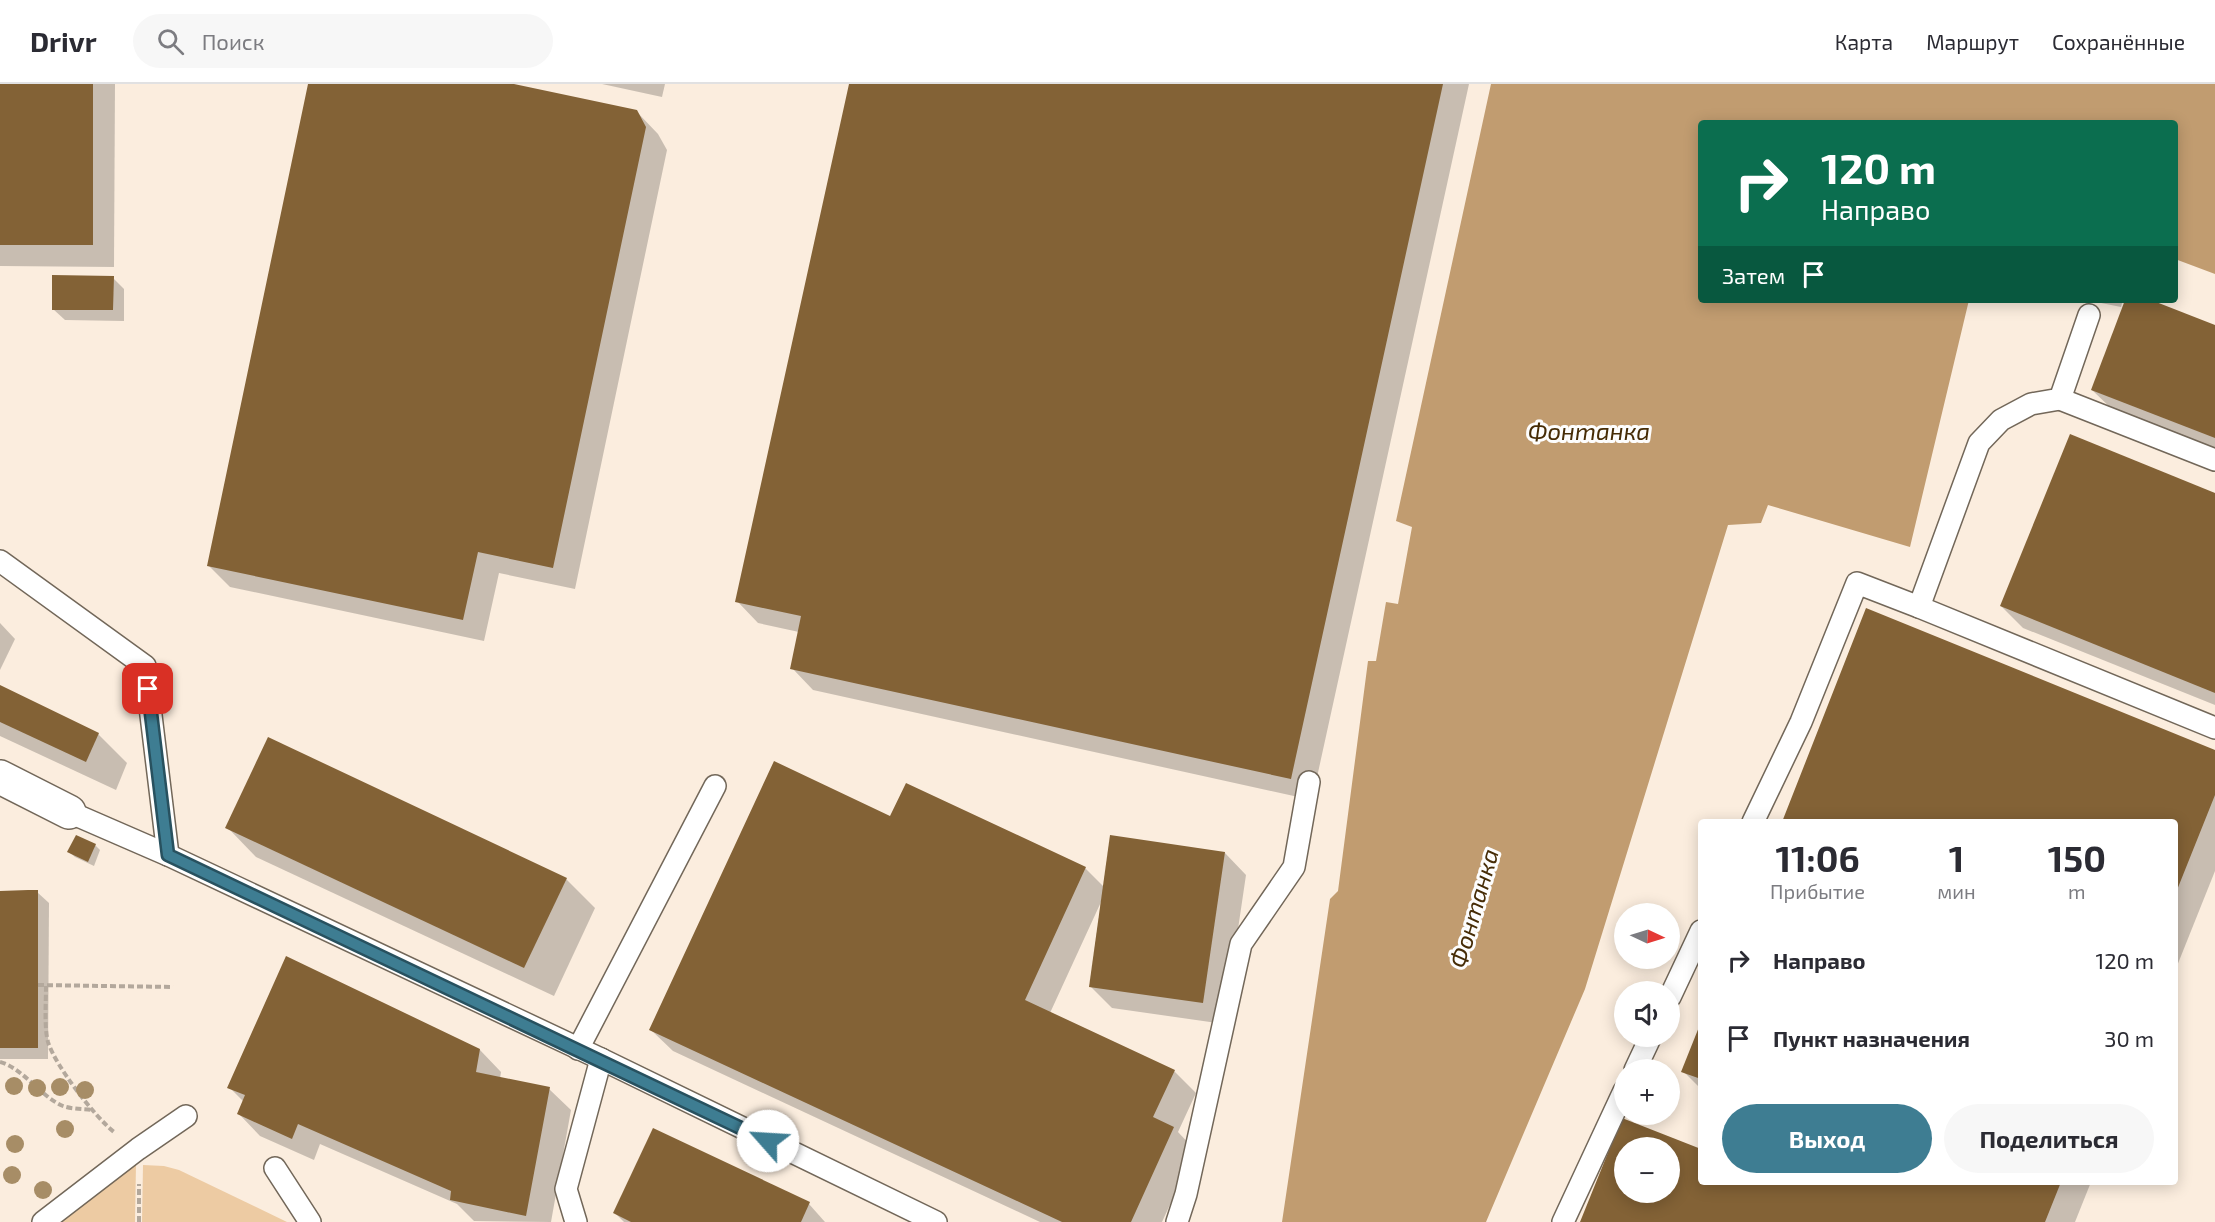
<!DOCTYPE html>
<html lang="ru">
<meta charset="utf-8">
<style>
:root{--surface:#fff;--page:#f7f7f7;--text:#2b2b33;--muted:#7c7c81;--line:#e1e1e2;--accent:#3e7d92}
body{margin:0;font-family:"Exo 2",sans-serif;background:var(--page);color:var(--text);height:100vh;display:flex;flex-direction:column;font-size:22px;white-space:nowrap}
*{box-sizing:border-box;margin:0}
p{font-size:20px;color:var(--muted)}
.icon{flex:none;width:33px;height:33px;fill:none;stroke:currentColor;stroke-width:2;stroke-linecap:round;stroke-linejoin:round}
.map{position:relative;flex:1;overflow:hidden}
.side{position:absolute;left:1698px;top:735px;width:480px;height:366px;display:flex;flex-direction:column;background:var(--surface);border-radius:6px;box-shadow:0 3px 15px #0003}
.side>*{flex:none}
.top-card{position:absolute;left:1698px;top:36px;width:480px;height:183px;border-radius:6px;box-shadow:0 3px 15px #0003;background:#0b6e4f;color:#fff;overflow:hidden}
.needle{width:39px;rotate:94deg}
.controls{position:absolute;left:1614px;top:819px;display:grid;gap:12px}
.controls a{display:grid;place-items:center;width:66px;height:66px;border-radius:50%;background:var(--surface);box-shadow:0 3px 15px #0003;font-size:30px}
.pin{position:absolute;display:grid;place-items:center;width:51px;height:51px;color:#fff;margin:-26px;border-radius:12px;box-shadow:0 3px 9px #0006}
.me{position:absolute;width:66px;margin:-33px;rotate:296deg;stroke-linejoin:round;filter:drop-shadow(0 0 4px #0008)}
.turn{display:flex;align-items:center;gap:21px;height:126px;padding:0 24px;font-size:27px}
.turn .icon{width:78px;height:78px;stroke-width:2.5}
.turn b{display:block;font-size:42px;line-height:51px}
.then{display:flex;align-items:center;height:57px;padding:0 24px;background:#0003;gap:12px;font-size:22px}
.eta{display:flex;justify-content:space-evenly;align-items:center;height:102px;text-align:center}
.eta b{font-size:36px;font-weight:700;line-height:42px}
.action{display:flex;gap:12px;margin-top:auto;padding:12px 24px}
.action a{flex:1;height:69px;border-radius:36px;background:var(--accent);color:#fff;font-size:24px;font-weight:700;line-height:69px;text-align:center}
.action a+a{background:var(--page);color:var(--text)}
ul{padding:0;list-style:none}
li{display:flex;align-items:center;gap:18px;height:78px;padding:0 24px}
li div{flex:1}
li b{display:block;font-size:22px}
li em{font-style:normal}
header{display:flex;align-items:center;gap:36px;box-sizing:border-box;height:84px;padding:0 30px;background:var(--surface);border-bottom:2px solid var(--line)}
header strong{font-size:28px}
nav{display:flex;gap:33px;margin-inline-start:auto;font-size:21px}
.search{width:420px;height:54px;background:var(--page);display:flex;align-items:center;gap:15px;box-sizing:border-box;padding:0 21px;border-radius:33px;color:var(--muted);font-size:22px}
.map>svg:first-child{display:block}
</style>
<header>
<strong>Drivr</strong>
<div class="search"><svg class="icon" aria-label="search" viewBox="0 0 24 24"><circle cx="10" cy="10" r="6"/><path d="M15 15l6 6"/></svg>Поиск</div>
<nav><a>Карта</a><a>Маршрут</a><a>Сохранённые</a></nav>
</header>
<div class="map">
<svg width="2215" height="1138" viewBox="0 0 2215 1138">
<rect width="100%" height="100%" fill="#fbedde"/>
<!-- green -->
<g fill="#edcba3">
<path d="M136 1080 135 1138H55L127 1081Z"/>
<path d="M143 1081 164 1082 179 1086 287 1138H142Z"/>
</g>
<!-- water -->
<path fill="#c19c70" d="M1491 0H2215V190L2175 175V39H1701V216H1969L1910 463 1768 421 1761 439 1728 441 1585 905 1486 1138H1282L1330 815 1338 807 1368 577H1376L1386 518 1398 520 1412 443 1396 437Z"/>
<!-- shadow -->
<g fill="#0003" fill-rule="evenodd">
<path d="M0 0H115L114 183 0 182Z"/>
<path d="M310 0H506L636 27 658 50 667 66 575 505 499 489 484 557 230 503 209 482Z"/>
<path d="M602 0H665L662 13Z"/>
<path d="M850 0H1469L1312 716 813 606 792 584 799 548 758 539 737 517Z"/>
<path d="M113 194 124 205V237L65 236 53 225Z"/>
<path d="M2086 216H2123L2121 223Z"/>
<path d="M2127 216H2146L2215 243V367L2114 327 2092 306Z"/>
<path d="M2215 411V621L2023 544 2001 522Z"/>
<path d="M0 539 15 555 0 586Z"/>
<path d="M0 602 98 650 127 679 116 706 0 652Z"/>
<path d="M2215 668V787L2175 887V738H1784Z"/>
<path d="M891 734 1085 784 1104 803 1225 769 1246 791 1224 940 1112 924 1090 902 1101 818 1050 929 1174 987 1196 1009 1178 1048 1195 1066 1162 1138H1040L673 967 651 946Z"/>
<path d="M227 743 566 795 595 824 554 912 256 773Z"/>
<path d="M95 761 100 766 94 782 75 773 69 768Z"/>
<path d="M0 808H37L49 819 48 975H0Z"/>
<path d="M1701 941V1005L1683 987Z"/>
<path d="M480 966 501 988 500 995 549 1005 571 1026 551 1138 474 1137 457 1120 320 1060 314 1076 260 1052 239 1030 244 1018 229 1003Z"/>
<path d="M1623 1036 1701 1067V1098H2091L2075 1138H1582ZM1624 1064H1670V1108H1624Z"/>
<path d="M809 1120 825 1138H624L615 1129Z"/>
</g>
<!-- building -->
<g fill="#836236" fill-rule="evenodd">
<rect x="0" y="0" width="93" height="161"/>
<path d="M308 0H514L637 26 646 43 553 484 478 468 463 536 207 482Z"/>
<path d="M849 0H1443L1291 695 790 585 801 532 735 518Z"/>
<path d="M52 191 114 192 113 226H52Z"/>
<path d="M2125 216H2151L2215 241V354L2091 306Z"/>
<path d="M2070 350 2215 409V609L2000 522Z"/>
<path d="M1866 524 2215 666V711L2175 811V738H1782Z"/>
<path d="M0 601 99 649 86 678 0 638Z"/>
<path d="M268 653 567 794 524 884 225 744Z"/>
<path d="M774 677 890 732 906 699 1086 783 1025 916 1175 986 1153 1033 1174 1043 1131 1138H1062L649 946Z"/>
<path d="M76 751 96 760 88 778 67 768Z"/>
<path d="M1110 751 1225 768 1203 919 1089 903Z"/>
<path d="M28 806H38V964H0V807Z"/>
<path d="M286 872 480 965 476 988 550 1003 526 1132 450 1116 451 1107 298 1040 292 1055 237 1030 245 1011 227 1004Z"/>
<path d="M1701 938V995L1681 988Z"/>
<path d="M1622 1034 1701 1065V1098H2061L2045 1138H1580ZM1624 1064H1670V1108H1624Z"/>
<path d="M653 1044 810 1118 801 1138H631L613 1129Z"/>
</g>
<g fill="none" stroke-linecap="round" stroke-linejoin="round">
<defs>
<g id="service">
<path d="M2060 315 2215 376"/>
<path d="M0 477 145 582 168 771"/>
<path d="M1919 523 2215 644"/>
<path d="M69 728 168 771 601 975 936 1138"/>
<path d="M1753 738 1801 638 1857 499 1919 523 1979 359 2001 336 2031 320 2060 315 2089 231"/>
<path d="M1670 913 1701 847"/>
<path d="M578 965 715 702"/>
<path d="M1635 986 1651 952"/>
<path d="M275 1084 310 1138"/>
<path d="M43 1138 138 1065 186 1032"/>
<path d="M576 1138 566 1105 601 975"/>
<path d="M1177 1138 1186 1110 1241 860 1294 783 1309 698"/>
<path d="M1563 1138 1624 1007"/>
</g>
<path id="minor" d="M0 693 69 728"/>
</defs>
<!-- service casing -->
<use href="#service" stroke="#726759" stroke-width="24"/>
<!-- minor casing -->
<use href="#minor" stroke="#726759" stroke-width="36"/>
<!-- path -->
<g stroke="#b3a89c" stroke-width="4" stroke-dasharray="6 3" stroke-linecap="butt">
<path d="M38 901 173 903"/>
<path d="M46 902C46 918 44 943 48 958 55 981 94 1032 114 1048"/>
<path d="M0 978C23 984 41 1013 63 1022 71 1025 84 1025 92 1026"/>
<path d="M139 1138V1100"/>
</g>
<!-- service -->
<use href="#service" stroke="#fff" stroke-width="21"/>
<!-- minor -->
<use href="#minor" stroke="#fff" stroke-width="33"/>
</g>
<!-- trees -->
<g fill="#a78d66">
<circle cx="14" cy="1002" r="9"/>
<circle cx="60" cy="1003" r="9"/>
<circle cx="37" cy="1004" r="9"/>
<circle cx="85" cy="1006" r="9"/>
<circle cx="65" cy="1045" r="9"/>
<circle cx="15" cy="1060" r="9"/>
<circle cx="12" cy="1091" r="9"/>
<circle cx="43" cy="1106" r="9"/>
</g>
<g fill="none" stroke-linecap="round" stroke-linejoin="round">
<defs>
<path id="route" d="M148 605 168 771 768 1057"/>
</defs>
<!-- route casing -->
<use href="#route" stroke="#28515f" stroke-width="15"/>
<!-- route -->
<use href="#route" stroke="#3e7d92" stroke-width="10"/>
</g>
<g text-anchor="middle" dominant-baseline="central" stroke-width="6" stroke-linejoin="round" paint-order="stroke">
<!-- water labels -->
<g font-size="24" font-style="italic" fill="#462c06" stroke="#fdfdfd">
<text x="1589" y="346">Фонтанка</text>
<text transform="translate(1473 824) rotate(-74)">Фонтанка</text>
</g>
</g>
</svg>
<div class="controls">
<a><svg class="needle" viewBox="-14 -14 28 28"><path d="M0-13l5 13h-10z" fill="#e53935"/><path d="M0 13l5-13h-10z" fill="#7c7c81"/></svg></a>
<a><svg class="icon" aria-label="sound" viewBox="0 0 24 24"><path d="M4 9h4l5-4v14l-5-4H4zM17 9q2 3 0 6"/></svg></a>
<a>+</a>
<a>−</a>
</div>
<div class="pin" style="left:148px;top:605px;background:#d93025"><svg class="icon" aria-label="arrive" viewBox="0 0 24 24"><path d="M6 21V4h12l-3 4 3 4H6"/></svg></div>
<svg class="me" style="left:768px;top:1057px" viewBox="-20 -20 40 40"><circle r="19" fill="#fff"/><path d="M0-13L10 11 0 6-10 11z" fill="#3e7d92"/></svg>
<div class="top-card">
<div class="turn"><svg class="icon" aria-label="right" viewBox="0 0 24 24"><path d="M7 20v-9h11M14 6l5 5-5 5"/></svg><div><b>120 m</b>Направо</div></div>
<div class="then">Затем<svg class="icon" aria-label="arrive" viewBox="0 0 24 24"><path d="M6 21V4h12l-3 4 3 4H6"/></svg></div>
</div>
<section class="side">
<div class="eta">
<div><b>11:06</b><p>Прибытие</p></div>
<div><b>1</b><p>мин</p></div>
<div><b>150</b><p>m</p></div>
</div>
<ul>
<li><svg class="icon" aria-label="right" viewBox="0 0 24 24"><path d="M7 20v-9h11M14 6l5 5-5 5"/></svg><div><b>Направо</b></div><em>120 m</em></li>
<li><svg class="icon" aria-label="arrive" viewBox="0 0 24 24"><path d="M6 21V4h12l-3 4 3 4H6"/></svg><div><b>Пункт назначения</b></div><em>30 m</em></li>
</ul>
<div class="action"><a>Выход</a><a>Поделиться</a></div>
</section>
</div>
